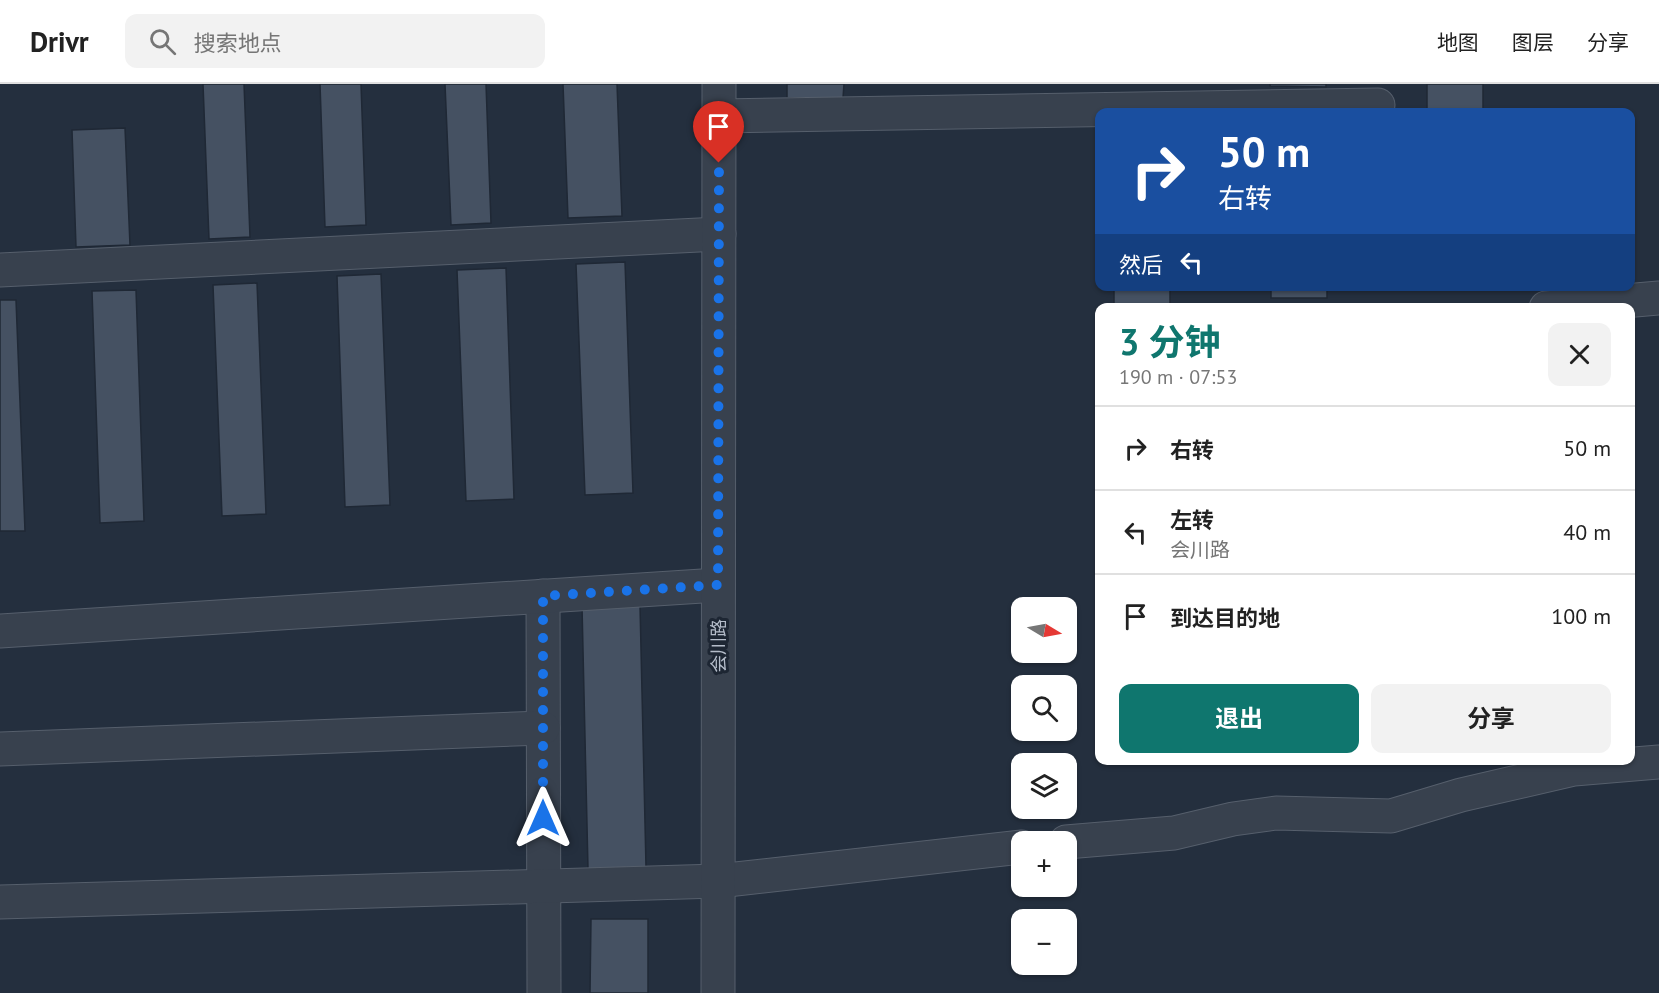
<!DOCTYPE html>
<html lang="zh">
<meta charset="utf-8">
<style>
:root{--surface:#fff;--page:#f2f2f2;--text:#222;--muted:#767676;--line:#e0e0e0;--accent:#0f766e}
body{margin:0;font-family:"PT Sans","Noto Sans SC",sans-serif;background:var(--page);color:var(--text);height:100vh;display:flex;flex-direction:column;font-size:22px;white-space:nowrap}
*{box-sizing:border-box;margin:0}
p{font-size:20px;color:var(--muted)}
.icon{flex:none;width:33px;height:33px;fill:none;stroke:currentColor;stroke-width:2;stroke-linecap:round;stroke-linejoin:round}
.map{position:relative;flex:1;overflow:hidden}
.details{position:absolute;left:1095px;top:219px;width:540px;height:462px;display:flex;flex-direction:column;background:var(--surface);border-radius:12px;box-shadow:0 2px 4px #0004}
.details>*{flex:none}
.top-card{position:absolute;left:1095px;top:24px;width:540px;height:183px;border-radius:12px;box-shadow:0 2px 4px #0004;background:#1a4fa0;color:#fff;overflow:hidden}
.needle{width:39px;rotate:100deg}
.tools{position:absolute;left:1011px;top:513px;display:grid;gap:12px}
.tools a{display:grid;place-items:center;width:66px;height:66px;border-radius:12px;background:var(--surface);box-shadow:0 2px 4px #0004;font-size:30px}
.pin{position:absolute;display:grid;place-items:center;width:51px;height:51px;color:#fff;margin:-62px -26px;border-radius:50% 50% 50% 0;rotate:-45deg;box-shadow:0 0 6px #0007}
.pin .icon{rotate:45deg}
.me{position:absolute;width:66px;margin:-33px;rotate:0deg;stroke-linejoin:round;filter:drop-shadow(0 0 4px #0008)}
.turn{display:flex;align-items:center;gap:21px;height:126px;padding:0 24px;font-size:27px}
.turn .icon{width:78px;height:78px;stroke-width:2.5}
.turn b{display:block;font-size:42px;line-height:51px}
.then{display:flex;align-items:center;height:57px;padding:0 24px;background:#0003;gap:12px;font-size:22px}
.round{display:grid;place-items:center;flex:none;width:63px;height:63px;border-radius:12px;background:var(--page)}
.head{display:flex;align-items:center;justify-content:space-between;height:102px;padding:0 24px}
h1{font-size:36px;font-weight:700;line-height:45px;color:var(--accent)}
.cta{display:flex;gap:12px;margin-top:auto;padding:12px 24px}
.cta a{flex:1;height:69px;border-radius:12px;background:var(--accent);color:#fff;font-size:24px;font-weight:700;line-height:69px;text-align:center}
.cta a+a{background:var(--page);color:var(--text)}
ul{padding:0;list-style:none}
li{display:flex;align-items:center;gap:18px;height:84px;padding:0 24px;border-top:2px solid var(--line)}
li div{flex:1}
li b{display:block;font-size:22px}
li em{font-style:normal}
header{display:flex;align-items:center;gap:36px;box-sizing:border-box;height:84px;padding:0 30px;background:var(--surface);border-bottom:2px solid var(--line)}
header strong{font-size:28px}
nav{display:flex;gap:33px;margin-inline-start:auto;font-size:21px}
.search{width:420px;height:54px;background:var(--page);display:flex;align-items:center;gap:15px;box-sizing:border-box;padding:0 21px;border-radius:12px;color:var(--muted);font-size:22px}
.map>svg:first-child{display:block}
</style>
<header>
<strong>Drivr</strong>
<div class="search"><svg class="icon" aria-label="search" viewBox="0 0 24 24"><circle cx="10" cy="10" r="6"/><path d="M15 15l6 6"/></svg>搜索地点</div>
<nav><a>地图</a><a>图层</a><a>分享</a></nav>
</header>
<div class="map">
<svg width="1659" height="909" viewBox="0 0 1659 909">
<rect width="100%" height="100%" fill="#242f3e"/>
<!-- building -->
<g fill="#455162" stroke="#1f2835" stroke-width="1.5">
<path d="M203 0H244L250 153 209 155Z"/>
<path d="M320 0H361L366 141 325 143Z"/>
<path d="M445 0H486L491 139 451 141Z"/>
<path d="M563 0H617L622 132 568 134Z"/>
<path d="M787 0H844L843 14H787Z"/>
<path d="M1270 0H1326V3L1270 2Z"/>
<rect x="1427" y="0" width="56" height="28"/>
<path d="M125 44 130 161 76 163 72 46Z"/>
<path d="M625 178 633 409 585 411 576 180Z"/>
<path d="M506 184 514 415 466 417 457 186Z"/>
<path d="M381 190 390 421 345 423 337 192Z"/>
<path d="M257 199 266 430 222 432 213 201Z"/>
<rect x="1114" y="202" width="56" height="22"/>
<rect x="1271" y="202" width="56" height="12"/>
<path d="M136 206 144 437 100 439 92 207Z"/>
<path d="M0 216H16L25 447H0Z"/>
<path d="M640 521 646 783 588 785 582 522Z"/>
<path d="M591 835H648V909H590Z"/>
</g>
<g fill="none" stroke-linecap="round" stroke-linejoin="round">
<defs>
<g id="minor">
<path d="M719 32 1378 21"/>
<path d="M0 186 719 150"/>
<path d="M1546 224 1659 214"/>
<path d="M543 512 544 909"/>
<path d="M0 547 718 501"/>
<path d="M0 665 543 644"/>
<path d="M1066 758 1174 749 1233 735 1276 729 1391 732 1461 711 1574 685 1659 678"/>
<path d="M0 818 718 797 1022 763"/>
<path d="M718 909 719 0"/>
</g>
</defs>
<!-- minor casing -->
<use href="#minor" stroke="#565f6c" stroke-width="35"/>
<!-- minor -->
<use href="#minor" stroke="#38414e" stroke-width="33"/>
</g>
<g fill="none" stroke-linecap="round" stroke-linejoin="round">
<!-- route -->
<path stroke="#1a73e8" stroke-width="10" stroke-dasharray="0 18" d="M543 734V512L718 501 719 79"/>
</g>
<g text-anchor="middle" dominant-baseline="central" stroke-width="6" stroke-linejoin="round" paint-order="stroke">
<!-- street labels -->
<g font-size="18" fill="#b4bcc9" stroke="#1d2633">
<text transform="translate(718 562) rotate(-90)">会川路</text>
</g>
</g>
</svg>
<div class="tools">
<a><svg class="needle" viewBox="-14 -14 28 28"><path d="M0-13l5 13h-10z" fill="#e53935"/><path d="M0 13l5-13h-10z" fill="#767676"/></svg></a>
<a><svg class="icon" aria-label="search" viewBox="0 0 24 24"><circle cx="10" cy="10" r="6"/><path d="M15 15l6 6"/></svg></a>
<a><svg class="icon" aria-label="layers" viewBox="0 0 24 24"><path d="M12 4l9 5-9 5-9-5zM3 14l9 5 9-5"/></svg></a>
<a>+</a>
<a>−</a>
</div>
<div class="pin" style="left:719px;top:79px;background:#d93025"><svg class="icon" aria-label="arrive" viewBox="0 0 24 24"><path d="M6 21V4h12l-3 4 3 4H6"/></svg></div>
<svg class="me" style="left:543px;top:734px" viewBox="-20 -20 40 40"><path d="M0-17L14 15 0 8-14 15z" fill="#1a73e8" stroke="#fff" stroke-width="4"/></svg>
<div class="top-card">
<div class="turn"><svg class="icon" aria-label="right" viewBox="0 0 24 24"><path d="M7 20v-9h11M14 6l5 5-5 5"/></svg><div><b>50 m</b>右转</div></div>
<div class="then">然后<svg class="icon" aria-label="left" viewBox="0 0 24 24"><path d="M17 20v-9H6M10 6l-5 5 5 5"/></svg></div>
</div>
<section class="details">
<div class="head"><div><h1>3 分钟</h1><p>190 m · 07:53</p></div><a class="round"><svg class="icon" aria-label="close" viewBox="0 0 24 24"><path d="M6 6l12 12M18 6L6 18"/></svg></a></div>
<ul>
<li><svg class="icon" aria-label="right" viewBox="0 0 24 24"><path d="M7 20v-9h11M14 6l5 5-5 5"/></svg><div><b>右转</b></div><em>50 m</em></li>
<li><svg class="icon" aria-label="left" viewBox="0 0 24 24"><path d="M17 20v-9H6M10 6l-5 5 5 5"/></svg><div><b>左转</b><p>会川路</p></div><em>40 m</em></li>
<li><svg class="icon" aria-label="arrive" viewBox="0 0 24 24"><path d="M6 21V4h12l-3 4 3 4H6"/></svg><div><b>到达目的地</b></div><em>100 m</em></li>
</ul>
<div class="cta"><a>退出</a><a>分享</a></div>
</section>
</div>
